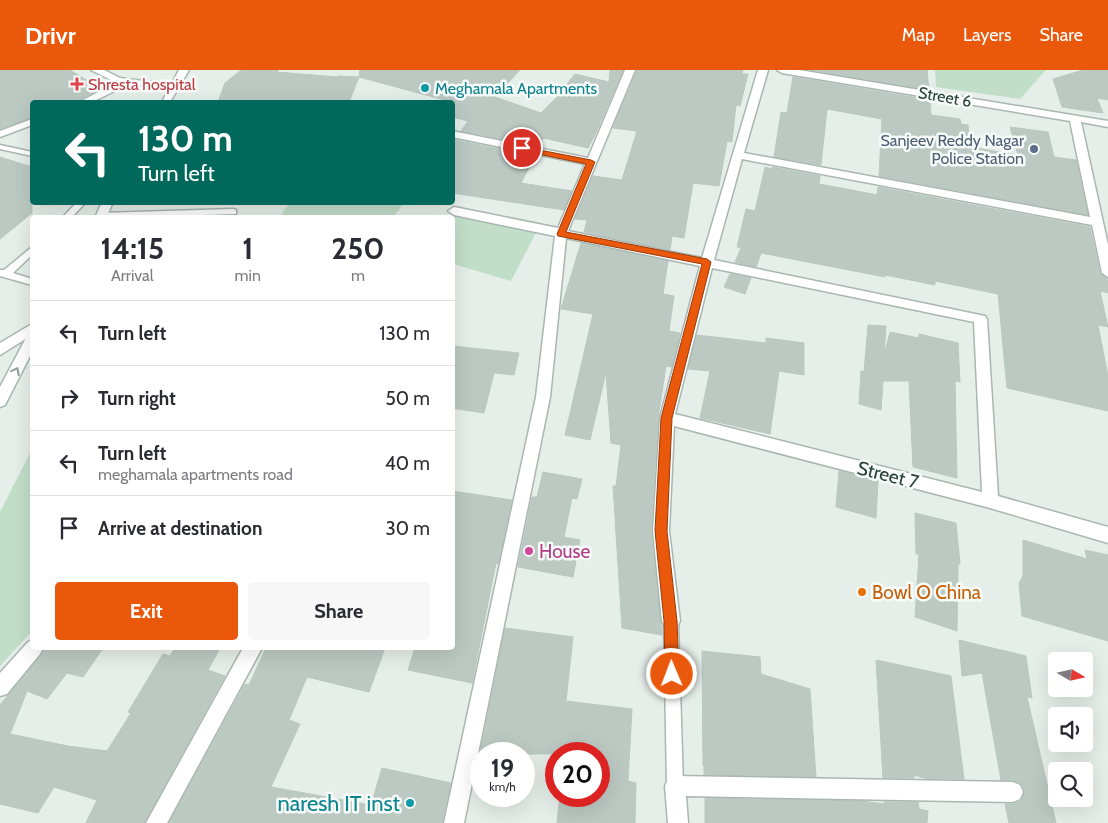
<!DOCTYPE html>
<style>
:root{--surface:#fff;--page:#f7f7f7;--text:#2b2b33;--muted:#7c7c81;--line:#e1e1e2;--accent:#ea580c}
body{margin:0;font-family:Cabin,sans-serif;background:var(--page);color:var(--text);height:100vh;display:flex;flex-direction:column;font-size:19px;white-space:nowrap}
*{box-sizing:border-box;margin:0}
p{font-size:16px;color:var(--muted)}
.icon{flex:none;width:28px;height:28px;fill:none;stroke:currentColor;stroke-width:2;stroke-linecap:round;stroke-linejoin:round}
.map{position:relative;flex:1;overflow:hidden}
.details{position:absolute;left:30px;top:145px;width:425px;height:435px;display:flex;flex-direction:column;background:var(--surface);border-radius:5px;box-shadow:0 5px 20px #0002}
.details>*{flex:none}
.hud{position:absolute;left:30px;top:30px;width:425px;height:105px;border-radius:5px;box-shadow:0 5px 20px #0002;background:#00695c;color:#fff;overflow:hidden}
.needle{width:32px;rotate:99deg}
.buttons{position:absolute;left:1048px;top:582px;display:grid;gap:10px}
.buttons a{display:grid;place-items:center;width:45px;height:45px;border-radius:5px;background:var(--surface);box-shadow:0 5px 20px #0002;font-size:25px}
.speed{position:absolute;left:470px;top:672px;display:flex;gap:10px;font-size:25px;font-weight:700;text-align:center}
.speed>*{display:grid;place-content:center;width:65px;height:65px;border-radius:50%;background:var(--surface);box-shadow:0 5px 20px #0002;line-height:1}
.speed small{font-size:12px;font-weight:400}
.speed .limit{border:8px solid #d22;background:#fff;color:#111}
.pin{position:absolute;display:grid;place-items:center;width:42px;height:42px;color:#fff;margin:-21px;border:2px solid #fff;border-radius:50%;box-shadow:0 1px 5px #0007}
.me{position:absolute;width:55px;margin:-28px;rotate:359deg;stroke-linejoin:round;filter:drop-shadow(0 0 4px #0008)}
.turn{display:flex;align-items:center;gap:18px;height:105px;padding:0 25px;font-size:22px}
.turn .icon{width:65px;height:65px;stroke-width:2.5}
.turn b{display:block;font-size:35px;line-height:42px}
.eta{display:flex;justify-content:space-evenly;align-items:center;height:85px;text-align:center}
.eta b{font-size:30px;font-weight:800;line-height:35px}
.action{display:flex;gap:10px;margin-top:auto;padding:10px 25px}
.action a{flex:1;height:58px;border-radius:5px;background:var(--accent);color:#fff;font-size:20px;font-weight:800;line-height:58px;text-align:center}
.action a+a{background:var(--page);color:var(--text)}
ul{padding:0;list-style:none}
li{display:flex;align-items:center;gap:15px;height:65px;padding:0 25px;border-top:1px solid var(--line)}
li div{flex:1}
li b{display:block;font-size:19px}
li em{font-style:normal}
header{display:flex;align-items:center;gap:30px;box-sizing:border-box;height:70px;padding:0 25px;background:var(--accent);color:#fff}
header strong{font-size:24px}
nav{display:flex;gap:28px;margin-inline-start:auto;font-size:18px}
.map>svg:first-child{display:block}
</style>
<header>
<strong>Drivr</strong>
<nav><a>Map</a><a>Layers</a><a>Share</a></nav>
</header>
<div class="map">
<svg width="1108" height="753" viewBox="0 0 1108 753">
<rect width="100%" height="100%" fill="#e6eeea"/>
<!-- green -->
<g fill="#c1dec8">
<path d="M935 0H1046L1020 29 936 17Z"/>
<path d="M289 133V132L404 133 393 147H280Z"/>
<path d="M454 141 538 159 511 211 453 194 452 148H449Z"/>
<path d="M32 379V561L0 596V442Z"/>
</g>
<!-- building -->
<g fill="#bcc9c3" stroke="#b9c8c1">
<path d="M0 0H70L101 19 82 28 80 32H32V47L0 59Z"/>
<path d="M241 0H278L277 2 337 7 338 6 359 7 349 32H218L225 13Z"/>
<path d="M360 0H520L495 27 541 43 556 28 575 4 609 12 610 0H623L595 65 588 78 543 68 539 76 461 61 468 51 452 47V32L359 7Z"/>
<path d="M637 0H743L742 4H748L740 36 736 35 732 72 727 71 719 116 693 113 684 168 672 166 670 180 584 162 587 150 575 149 593 106 622 110 637 61 613 58Z"/>
<path d="M811 0H927L929 20Z"/>
<path d="M1083 0H1108V30L1097 28 1103 43 1062 37 1053 9Z"/>
<path d="M793 7 930 30 931 45 960 49 961 54 968 55 970 77 1018 85 1010 57 1048 62 1054 87 1076 90 1088 145 879 106 882 49 827 39 821 95 774 87 781 42 787 43Z"/>
<path d="M455 70 535 86 521 113 572 121 564 140 452 123V74Z"/>
<path d="M0 87 32 97V143L0 169Z"/>
<path d="M765 97 772 99V97L820 106 819 114 857 121 877 125 878 117 1090 157 1100 203 1107 208 1108 213V223L1100 221 1108 257 1098 255 1108 306V341L1007 318 998 224 935 211V215L885 205V207L761 183 756 197 735 192 741 178 737 177 746 139 755 141Z"/>
<path d="M581 173 668 191 663 224 674 226 669 261 680 263 672 297 666 296 658 348 651 461 662 565 622 558 613 416H616L621 375 611 373 606 302 590 370 565 365 593 244 561 239Z"/>
<path d="M730 204 751 208 745 224 724 217Z"/>
<path d="M868 255 886 256 884 285 890 262 919 268V264L958 273 960 312 955 311 957 408 913 397 909 311H883L881 340 859 334 861 301 864 302Z"/>
<path d="M697 265 766 273V268L804 273V305L779 301 770 364 700 348 710 301 688 299Z"/>
<path d="M452 276 519 283 514 305 494 303 484 343 452 338Z"/>
<path d="M839 401 878 411 876 448 836 437Z"/>
<path d="M543 402 582 409 577 429 572 428 564 467 580 470 573 507 518 497 532 427H537Z"/>
<path d="M452 421 512 430 498 494 496 493 472 613 408 600 415 578H452Z"/>
<path d="M915 443 956 453 960 494H958L957 561 915 547 919 484H916Z"/>
<path d="M1023 470 1087 489 1085 480 1108 485V571L1022 546 1019 513 1023 506Z"/>
<path d="M505 558 573 567 566 631 632 639 628 711 636 713 635 753H557L560 726H599V684H480Z"/>
<path d="M959 570 1026 586 1032 628 1027 627 1056 753H1009L1005 734H1014L1021 731 1025 721 1021 713 1013 710H1001L982 603 962 606Z"/>
<path d="M45 578H103L83 607 67 603 47 629 27 621 10 664 68 676 107 681 131 643 128 642 163 584 170 586 175 578H220L208 600 225 606 144 753H86L97 730 54 717 38 743 0 734V635L41 585Z"/>
<path d="M266 578H385L369 622 307 607 289 650 300 654 271 717 371 735 382 698 451 713 442 753H169L245 614 249 615Z"/>
<path d="M702 581 760 587 761 604 810 619 816 707 704 705V696H703Z"/>
<path d="M876 590 951 606 964 709H928L914 705V708H883Z"/>
<path d="M705 728 862 731 884 734V732H918L919 739 928 741 927 753H705Z"/>
</g>
<g fill="none" stroke-linecap="round" stroke-linejoin="round">
<defs>
<g id="service">
<path d="M0 75 32 82V86L0 79Z"/>
<path d="M77 132H86L71 148H62Z"/>
<path d="M233 139 236 140V144L98 148 97 146 101 143Z"/>
<path d="M32 177V185L13 203 32 209V215L0 206V200H4Z"/>
<path d="M671 544 676 546 678 551 683 716 680 721 675 724 670 721 667 716 664 551 666 546Z"/>
</g>
<g id="minor">
<path d="M91 0H104L120 8 174 15 179 18 174 21 122 13 119 19 92 32H82L83 30 112 15 113 11Z"/>
<path d="M625 0H635L568 161 702 188 758 0H768L744 83 1090 147 1070 51 782 3 777 0H799L1108 51V57L1081 52 1108 175V207L1102 203 1092 155 742 89 714 190 985 246 987 249 998 426 1108 457V473L990 438 674 356 669 461 680 551 677 557 671 560 665 557 662 551 653 461 660 348 700 196 566 168 550 327 464 753H444L536 327 555 166 454 145 448 141 454 137 558 158 585 94 452 67V61L588 88ZM712 198 974 252 982 422 675 344Z"/>
<path d="M32 49V55L0 67V61Z"/>
<path d="M32 254V265L0 285V273Z"/>
<path d="M32 570V578H43L40 584 7 624 0 626V603L28 572Z"/>
<path d="M243 578H262L167 753H146Z"/>
<path d="M675 706 1013 712 1020 715 1023 722 1020 729 1013 732 686 726 688 753H668L665 716 668 709Z"/>
</g>
<g id="secondary">
<path d="M179 0H189L170 32H162Z"/>
<path d="M102 132H113L106 148H95Z"/>
<path d="M32 265V282L5 335 0 337V317L27 266Z"/>
</g>
</defs>
<!-- service casing -->
<use href="#service" stroke="#a9b6b1" stroke-width="3"/>
<!-- minor casing -->
<use href="#minor" stroke="#a9b6b1" stroke-width="3"/>
<!-- secondary casing -->
<use href="#secondary" stroke="#a5b9b2" stroke-width="3"/>
<!-- service -->
<use href="#service" fill="#fff" fill-rule="evenodd"/>
<!-- minor -->
<use href="#minor" fill="#fff" fill-rule="evenodd"/>
<!-- secondary -->
<use href="#secondary" fill="#fff" fill-rule="evenodd"/>
</g>
<!-- one-way arrows -->
<defs><path id="oneway-chevron" d="M-2-3.5L2.5 0L-2 3.5" fill="none" stroke-width="1.6" stroke-linecap="round" stroke-linejoin="round" transform="scale(1.25)"/></defs>
<use stroke="#92a09c" href="#oneway-chevron" transform="translate(16 301) rotate(-62)"/>
<!-- route -->
<path fill="#ea580c" stroke="#983908" d="M519 76 591 90 595 92 566 162 707 189 711 192 672 348 667 461 677 551 679 604 677 609 672 611 667 609 665 604 664 551 655 461 661 348 702 194 558 166 557 164 586 94 519 80Z"/>
<!-- markers -->
<path fill="#e0444e" stroke="#f7fbf9" stroke-width="2" d="M74.5 6.5h5v5h5v5h-5v5h-5v-5h-5v-5h5z"/>
<g fill="#0f9aa8" stroke="#f7fbf9" stroke-width="2">
<circle cx="425" cy="18" r="5"/>
<circle cx="410" cy="733" r="5"/>
</g>
<circle fill="#5c6f8a" stroke="#f7fbf9" stroke-width="2" cx="1034" cy="79" r="5"/>
<circle fill="#d1479c" stroke="#f7fbf9" stroke-width="2" cx="529" cy="481" r="5"/>
<circle fill="#e8710a" stroke="#f7fbf9" stroke-width="2" cx="862" cy="522" r="5"/>
<g text-anchor="middle" dominant-baseline="central" stroke-width="5" stroke-linejoin="round" paint-order="stroke">
<!-- far-health labels -->
<g font-size="16" fill="#be3a42" stroke="#f7fbf9" text-anchor="start">
<text x="88" y="14">Shresta hospital</text>
</g>
<!-- far-culture labels -->
<g font-size="16" fill="#0d838f" stroke="#f7fbf9" text-anchor="start">
<text x="435" y="18">Meghamala Apartments</text>
</g>
<!-- far-street labels -->
<g font-size="16" fill="#264038" stroke="#f7fbf9">
<text transform="translate(945 27) rotate(10)">Street 6</text>
</g>
<!-- far-service labels -->
<g font-size="16" fill="#4e5e75" stroke="#f7fbf9" text-anchor="end">
<text x="1024" y="70">Sanjeev Reddy Nagar<tspan x="1024" dy="18">Police Station</tspan></text>
</g>
<!-- street labels -->
<g font-size="19" fill="#264038" stroke="#f7fbf9">
<text transform="translate(888 405) rotate(14)">Street 7</text>
</g>
<!-- hotel labels -->
<g font-size="19" fill="#b23c85" stroke="#f7fbf9" text-anchor="start">
<text x="539" y="481">House</text>
</g>
<!-- food labels -->
<g font-size="19" fill="#c56008" stroke="#f7fbf9" text-anchor="start">
<text x="872" y="522">Bowl O China</text>
</g>
<!-- near-culture labels -->
<g font-size="22" fill="#0d838f" stroke="#f7fbf9" text-anchor="end">
<text x="400" y="733">naresh IT inst</text>
</g>
</g>
</svg>
<div class="buttons">
<a><svg class="needle" viewBox="-14 -14 28 28"><path d="M0-13l5 13h-10z" fill="#e53935"/><path d="M0 13l5-13h-10z" fill="#7c7c81"/></svg></a>
<a><svg class="icon" aria-label="sound" viewBox="0 0 24 24"><path d="M4 9h4l5-4v14l-5-4H4zM17 9q2 3 0 6"/></svg></a>
<a><svg class="icon" aria-label="search" viewBox="0 0 24 24"><circle cx="10" cy="10" r="6"/><path d="M15 15l6 6"/></svg></a>
</div>
<div class="speed"><div>19<small>km/h</small></div><div class="limit">20</div></div>
<div class="pin" style="left:522px;top:78px;background:#d93025"><svg class="icon" aria-label="arrive" viewBox="0 0 24 24"><path d="M6 21V4h12l-3 4 3 4H6"/></svg></div>
<svg class="me" style="left:672px;top:604px" viewBox="-20 -20 40 40"><circle r="17" fill="#ea580c" stroke="#fff" stroke-width="3"/><path d="M0-11L8 9 0 5-8 9z" fill="#fff"/></svg>
<div class="hud">
<div class="turn"><svg class="icon" aria-label="left" viewBox="0 0 24 24"><path d="M17 20v-9H6M10 6l-5 5 5 5"/></svg><div><b>130 m</b>Turn left</div></div>
</div>
<section class="details">
<div class="eta">
<div><b>14:15</b><p>Arrival</p></div>
<div><b>1</b><p>min</p></div>
<div><b>250</b><p>m</p></div>
</div>
<ul>
<li><svg class="icon" aria-label="left" viewBox="0 0 24 24"><path d="M17 20v-9H6M10 6l-5 5 5 5"/></svg><div><b>Turn left</b></div><em>130 m</em></li>
<li><svg class="icon" aria-label="right" viewBox="0 0 24 24"><path d="M7 20v-9h11M14 6l5 5-5 5"/></svg><div><b>Turn right</b></div><em>50 m</em></li>
<li><svg class="icon" aria-label="left" viewBox="0 0 24 24"><path d="M17 20v-9H6M10 6l-5 5 5 5"/></svg><div><b>Turn left</b><p>meghamala apartments road</p></div><em>40 m</em></li>
<li><svg class="icon" aria-label="arrive" viewBox="0 0 24 24"><path d="M6 21V4h12l-3 4 3 4H6"/></svg><div><b>Arrive at destination</b></div><em>30 m</em></li>
</ul>
<div class="action"><a>Exit</a><a>Share</a></div>
</section>
</div>
